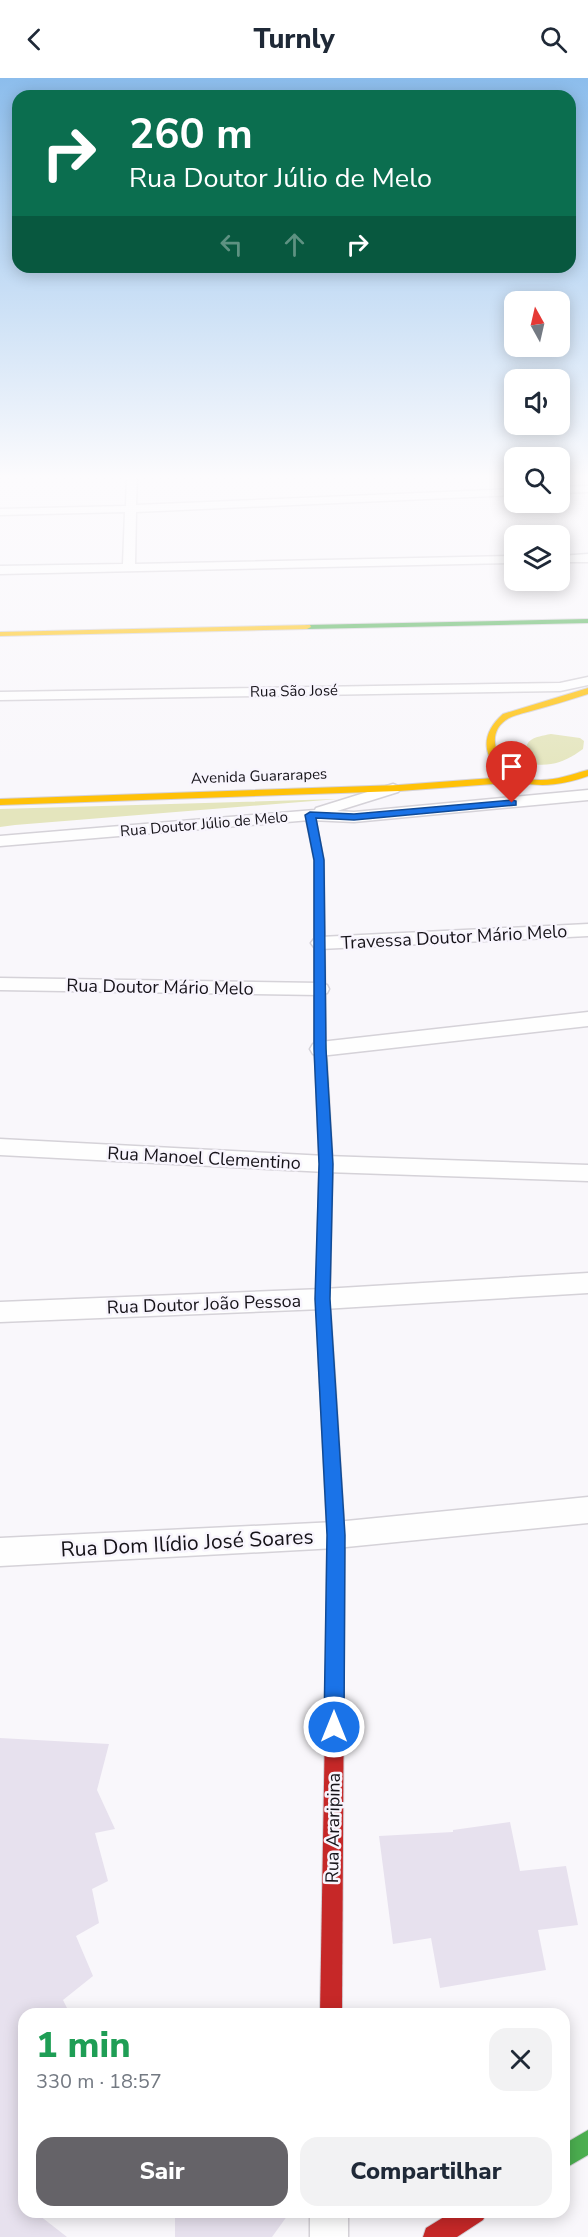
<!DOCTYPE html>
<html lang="pt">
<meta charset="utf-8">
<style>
:root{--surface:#fff;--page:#f2f2f3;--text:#1f2937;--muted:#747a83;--accent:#656368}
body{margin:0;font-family:"Nunito Sans",sans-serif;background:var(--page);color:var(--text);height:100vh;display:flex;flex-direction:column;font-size:22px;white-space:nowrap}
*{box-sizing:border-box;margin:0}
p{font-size:20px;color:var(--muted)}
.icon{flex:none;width:33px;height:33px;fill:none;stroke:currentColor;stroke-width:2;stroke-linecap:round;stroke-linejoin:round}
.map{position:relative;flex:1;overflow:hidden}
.sheet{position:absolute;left:18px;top:1930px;width:552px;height:210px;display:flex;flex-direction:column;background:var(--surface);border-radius:18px;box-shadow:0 3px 15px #0003}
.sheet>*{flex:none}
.guide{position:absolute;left:12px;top:12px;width:564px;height:183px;border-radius:18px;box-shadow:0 3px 15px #0003;background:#0b6e4f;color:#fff;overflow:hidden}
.needle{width:39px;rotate:352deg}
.buttons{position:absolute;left:504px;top:213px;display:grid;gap:12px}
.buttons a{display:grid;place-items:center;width:66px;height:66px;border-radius:12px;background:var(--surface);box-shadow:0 3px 15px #0003;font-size:30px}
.pin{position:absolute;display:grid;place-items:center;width:51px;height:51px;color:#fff;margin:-62px -26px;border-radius:50% 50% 50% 0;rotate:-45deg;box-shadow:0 0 6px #0007}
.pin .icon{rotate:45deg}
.me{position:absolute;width:66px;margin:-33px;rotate:0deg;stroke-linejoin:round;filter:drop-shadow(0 0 4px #0008)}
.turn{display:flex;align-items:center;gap:21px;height:126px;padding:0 18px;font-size:27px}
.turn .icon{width:78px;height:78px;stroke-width:2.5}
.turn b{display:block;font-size:42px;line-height:51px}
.lanes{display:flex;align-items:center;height:57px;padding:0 18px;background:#0003;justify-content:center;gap:30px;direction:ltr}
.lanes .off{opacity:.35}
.round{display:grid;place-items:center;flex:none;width:63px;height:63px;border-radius:18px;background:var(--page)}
.overview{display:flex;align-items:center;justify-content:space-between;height:102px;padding:0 18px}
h1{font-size:36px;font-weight:800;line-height:45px;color:#1e9e55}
.primary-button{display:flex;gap:12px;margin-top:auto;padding:12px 18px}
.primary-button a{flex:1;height:69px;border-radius:18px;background:var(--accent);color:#fff;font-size:24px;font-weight:800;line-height:69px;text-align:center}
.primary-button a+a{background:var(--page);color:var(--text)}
header{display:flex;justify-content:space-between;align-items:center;height:78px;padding:0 18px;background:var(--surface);font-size:27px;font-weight:800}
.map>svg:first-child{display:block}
</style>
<header><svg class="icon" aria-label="back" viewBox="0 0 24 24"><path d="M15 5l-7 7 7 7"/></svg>Turnly<svg class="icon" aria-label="search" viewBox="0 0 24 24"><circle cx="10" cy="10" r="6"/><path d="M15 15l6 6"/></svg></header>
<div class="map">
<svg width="588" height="2159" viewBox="0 0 588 2159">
<rect width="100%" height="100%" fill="#f9f7fb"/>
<!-- green -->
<g fill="#e4e5bd">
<path d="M551 656 580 660 584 663 583 671C565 684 550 690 527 685 523 662 529 660 551 656Z"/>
<path d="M338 721 15 747 0 749V731Z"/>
</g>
<!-- building -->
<g fill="#e7e1ee">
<path d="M0 1660 109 1666 97 1712 115 1751 95 1755 108 1803 92 1811 99 1845 76 1858 93 1898 63 1922 70 1936H24V2134H35L67 2159H0Z"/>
<path d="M510 1744 520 1793 566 1788 578 1847 538 1852 546 1892 440 1910 431 1860 393 1866 379 1758 453 1754V1752Z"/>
<path d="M175 2134H290L272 2159H175Z"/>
</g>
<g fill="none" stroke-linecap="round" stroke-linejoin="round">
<defs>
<g id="street">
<path d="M127 397H137L136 427 514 411V417L136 434 135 486 514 478V485L0 496V488L123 486 125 434 0 437V431L126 428Z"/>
<path d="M588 408V414L560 415V409Z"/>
<path d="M588 476V484H560V478Z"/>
<path d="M588 599V607L560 613 0 622V614L560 605Z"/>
<path d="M393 706 398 708 401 711 398 714 337 733 354 734 588 712V722L354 744 310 742 0 768V758L315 732 316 730Z"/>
<path d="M588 846V858L320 871 314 869 311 865 314 861 320 859Z"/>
<path d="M0 900 320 905 327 907 329 911 327 915 320 917 0 912Z"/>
<path d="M588 934V948L320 978 313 976 310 971 313 966 320 964Z"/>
<path d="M0 1061 326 1078 588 1087V1103L326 1094 0 1077Z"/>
<path d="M588 1195V1215L323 1231 0 1244V1224L323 1211Z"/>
<path d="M588 1419V1445L336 1470 0 1488V1460L336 1444Z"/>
<rect x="310" y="2134" width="38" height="25"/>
</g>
<g id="fast">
<path d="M588 541V545L307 551 303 549 307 547Z"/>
<path d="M320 958 326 962 333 1086 330 1221 335 1295 333 1300 327 1302 321 1300 319 1295 316 1221 319 1086 314 962Z"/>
<path d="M588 2052V2077L564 2091V2066Z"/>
</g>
<g id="slow">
<path d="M310 547 311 549 307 551 0 558V554Z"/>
<path d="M588 610V616C569 622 550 628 531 633 524 635 515 637 509 640 478 658 504 695 529 701 550 705 569 697 588 692V698C565 706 543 710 519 704L399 713 0 727V721L399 707 507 699C482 681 479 657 503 636Z"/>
<path d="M310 734 315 737 324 782 326 962 320 966 314 962V782L305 737Z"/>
<path d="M327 1288 333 1290 335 1295 345 1457 344 1591 342 1598 335 1600 328 1598 326 1591 327 1457 319 1295 321 1290Z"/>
</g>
<g id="jam">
<path d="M335 1582 342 1584 344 1591 342 1936H320L326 1591 328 1584Z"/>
<path d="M452 2134H487L483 2142 457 2159H423L426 2150Z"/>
</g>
</defs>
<!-- street casing -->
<use href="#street" stroke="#d5d2d8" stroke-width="3"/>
<!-- fast casing -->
<use href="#fast" stroke="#d5d2d8" stroke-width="2"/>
<!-- slow casing -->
<use href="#slow" stroke="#d5d2d8" stroke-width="2"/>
<!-- jam casing -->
<use href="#jam" stroke="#d5d2d8" stroke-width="2"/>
<!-- street -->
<use href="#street" fill="#fefefe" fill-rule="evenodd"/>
<!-- fast -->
<use href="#fast" fill="#4caf50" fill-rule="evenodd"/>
<!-- slow -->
<use href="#slow" fill="#ffc107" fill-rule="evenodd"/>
<!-- jam -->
<use href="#jam" fill="#c62828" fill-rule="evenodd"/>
</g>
<!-- sky -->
<linearGradient id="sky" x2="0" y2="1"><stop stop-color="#8cbdec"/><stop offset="0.57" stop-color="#fcfbfd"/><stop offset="1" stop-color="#fcfbfd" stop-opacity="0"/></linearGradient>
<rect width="588" height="700" fill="url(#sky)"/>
<!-- route -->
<path fill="#1a73e8" stroke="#114b97" stroke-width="1.5" d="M512 722 516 723V727L354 742 316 740 324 782 326 971 333 1086 330 1221 345 1457 344 1649 341 1655 334 1658 327 1655 324 1649 327 1457 315 1221 319 1086 314 971V782L305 737 310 734 354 736Z"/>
<g text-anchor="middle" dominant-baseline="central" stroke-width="5" stroke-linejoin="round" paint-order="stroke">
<!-- far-street labels -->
<g font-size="15" fill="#161319" stroke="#f8f5fd">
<text transform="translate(294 613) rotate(-1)">Rua São José</text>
<text transform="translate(259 698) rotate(-2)">Avenida Guararapes</text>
<text transform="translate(204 746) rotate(-5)">Rua Doutor Júlio de Melo</text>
</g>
<!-- street labels -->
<g font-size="18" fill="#161319" stroke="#f8f5fd">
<text transform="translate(454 859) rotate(-3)">Travessa Doutor Mário Melo</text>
<text transform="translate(160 909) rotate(1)">Rua Doutor Mário Melo</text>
<text transform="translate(204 1080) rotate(3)">Rua Manoel Clementino</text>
<text transform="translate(204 1226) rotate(-2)">Rua Doutor João Pessoa</text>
<text transform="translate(333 1750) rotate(-89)">Rua Araripina</text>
</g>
<!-- near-street labels -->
<g font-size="21" fill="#161319" stroke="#f8f5fd">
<text transform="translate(187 1465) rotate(-3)">Rua Dom Ilídio José Soares</text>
</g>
</g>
</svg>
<div class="buttons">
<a><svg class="needle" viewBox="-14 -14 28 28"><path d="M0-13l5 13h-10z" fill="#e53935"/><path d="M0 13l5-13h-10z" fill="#747a83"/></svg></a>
<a><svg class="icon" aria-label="sound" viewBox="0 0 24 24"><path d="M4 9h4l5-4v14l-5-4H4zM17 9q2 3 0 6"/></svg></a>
<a><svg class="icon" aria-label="search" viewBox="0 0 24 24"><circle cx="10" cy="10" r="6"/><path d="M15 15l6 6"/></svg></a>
<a><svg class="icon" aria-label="layers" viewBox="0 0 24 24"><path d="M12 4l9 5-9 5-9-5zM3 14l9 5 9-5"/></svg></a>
</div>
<div class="pin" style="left:512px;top:725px;background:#d93025"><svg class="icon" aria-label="arrive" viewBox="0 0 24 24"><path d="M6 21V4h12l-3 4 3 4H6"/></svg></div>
<svg class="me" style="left:334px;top:1649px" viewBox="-20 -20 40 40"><circle r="17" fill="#1a73e8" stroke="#fff" stroke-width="3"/><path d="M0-11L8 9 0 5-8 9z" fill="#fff"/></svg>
<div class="guide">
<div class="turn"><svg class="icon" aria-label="right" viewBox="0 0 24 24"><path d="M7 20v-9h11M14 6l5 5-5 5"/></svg><div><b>260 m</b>Rua Doutor Júlio de Melo</div></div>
<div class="lanes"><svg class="icon off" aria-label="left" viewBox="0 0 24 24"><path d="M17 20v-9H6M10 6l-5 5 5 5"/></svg><svg class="icon off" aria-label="ahead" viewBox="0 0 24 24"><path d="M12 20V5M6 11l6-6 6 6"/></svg><svg class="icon" aria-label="right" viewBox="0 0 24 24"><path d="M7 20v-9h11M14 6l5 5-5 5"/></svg></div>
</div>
<section class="sheet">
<div class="overview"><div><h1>1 min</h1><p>330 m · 18:57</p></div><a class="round"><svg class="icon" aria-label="close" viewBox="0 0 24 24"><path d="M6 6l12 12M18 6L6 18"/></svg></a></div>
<div class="primary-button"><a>Sair</a><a>Compartilhar</a></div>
</section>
</div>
